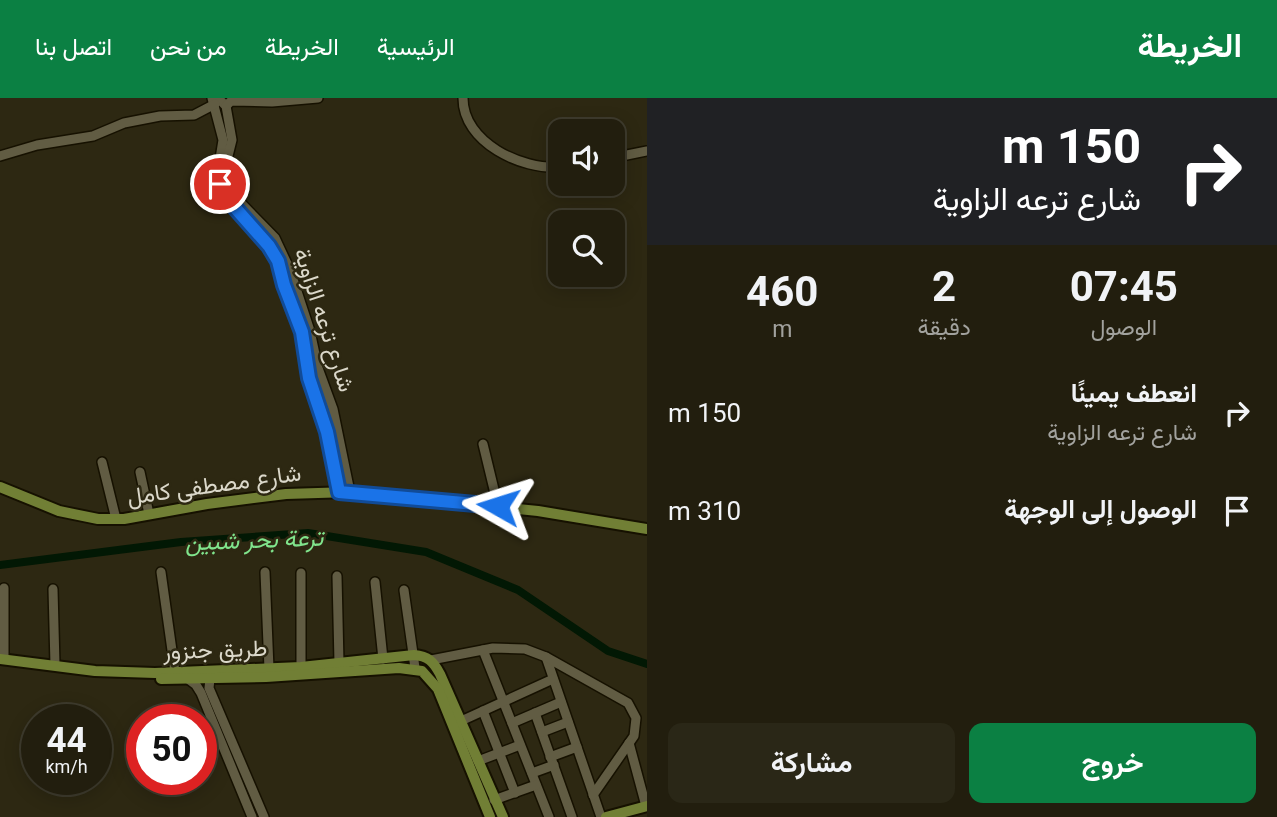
<!DOCTYPE html>
<html lang="ar">
<meta charset="utf-8">
<style>
:root{--surface:#221e0e;--page:#2a2717;--text:#f1f3f6;--muted:#a2a29e;--line:#3f3c2e;--accent:#0b8043}
body{margin:0;font-family:Roboto,Vazirmatn,sans-serif;background:var(--page);color:var(--text);direction:rtl;height:100vh;display:flex;flex-direction:column;font-size:26px;white-space:nowrap}
*{box-sizing:border-box;margin:0}
p{font-size:23px;color:var(--muted)}
.icon{flex:none;width:38px;height:38px;fill:none;stroke:currentColor;stroke-width:2;stroke-linecap:round;stroke-linejoin:round}
.map{position:relative;flex:1;overflow:hidden;direction:ltr}
.side{display:flex;flex-direction:column;background:var(--surface);width:630px}
.side>*{flex:none}
.hud{background:#202124;color:#fff;overflow:hidden}
.buttons{position:absolute;left:548px;top:21px;display:grid;gap:14px}
.buttons a{display:grid;place-items:center;width:77px;height:77px;border-radius:14px;background:var(--surface);box-shadow:0 4px 18px #0003,0 0 0 2px var(--line);font-size:35px}
.speed{position:absolute;left:21px;top:606px;display:flex;gap:14px;font-size:35px;font-weight:700;text-align:center}
.speed>*{display:grid;place-content:center;width:91px;height:91px;border-radius:50%;background:var(--surface);box-shadow:0 4px 18px #0003,0 0 0 2px var(--line);line-height:1}
.speed small{font-size:18px;font-weight:400}
.speed .limit{border:10px solid #d22;background:#fff;color:#111}
.pin{position:absolute;display:grid;place-items:center;width:60px;height:60px;color:#fff;margin:-30px;border:4px solid #fff;border-radius:50%;box-shadow:0 2px 7px #0007}
.me{position:absolute;width:77px;margin:-38px;rotate:276deg;stroke-linejoin:round;filter:drop-shadow(0 0 5px #0008)}
.turn{display:flex;align-items:center;gap:24px;height:147px;padding:0 21px;font-size:32px}
.turn .icon{width:91px;height:91px;stroke-width:2.5}
.turn b{display:block;font-size:49px;line-height:60px}
.eta{display:flex;justify-content:space-evenly;align-items:center;height:119px;text-align:center}
.eta b{font-size:42px;font-weight:700;line-height:49px}
.primary-button{display:flex;gap:14px;margin-top:auto;padding:14px 21px}
.primary-button a{flex:1;height:80px;border-radius:14px;background:var(--accent);color:#fff;font-size:28px;font-weight:700;line-height:80px;text-align:center}
.primary-button a+a{background:var(--page);color:var(--text)}
ul{padding:0;list-style:none}
li{display:flex;align-items:center;gap:21px;height:98px;padding:0 21px}
li div{flex:1}
li b{display:block;font-size:26px}
li em{font-style:normal}
header{display:flex;align-items:center;gap:42px;box-sizing:border-box;height:98px;padding:0 35px;background:var(--accent);color:#fff}
header strong{font-size:33px}
nav{display:flex;gap:38px;margin-inline-start:auto;font-size:24px}
main{display:flex;flex:1;min-height:0}
.map>svg:first-child{display:block}
</style>
<header>
<strong>الخريطة</strong>
<nav><a>الرئيسية</a><a>الخريطة</a><a>من نحن</a><a>اتصل بنا</a></nav>
</header>
<main>
<section class="side">
<div class="hud">
<div class="turn"><svg class="icon" aria-label="right" viewBox="0 0 24 24"><path d="M7 20v-9h11M14 6l5 5-5 5"/></svg><div><b>150 m</b>شارع ترعه الزاوية</div></div>
</div>
<div class="eta">
<div><b>07:45</b><p>الوصول</p></div>
<div><b>2</b><p>دقيقة</p></div>
<div><b>460</b><p>m</p></div>
</div>
<ul>
<li><svg class="icon" aria-label="right" viewBox="0 0 24 24"><path d="M7 20v-9h11M14 6l5 5-5 5"/></svg><div><b>انعطف يمينًا</b><p>شارع ترعه الزاوية</p></div><em>150 m</em></li>
<li><svg class="icon" aria-label="arrive" viewBox="0 0 24 24"><path d="M6 21V4h12l-3 4 3 4H6"/></svg><div><b>الوصول إلى الوجهة</b></div><em>310 m</em></li>
</ul>
<div class="primary-button"><a>خروج</a><a>مشاركة</a></div>
</section>
<div class="map">
<svg width="647" height="719" viewBox="0 0 647 719">
<rect width="100%" height="100%" fill="#2d2812"/>
<g fill="none" stroke-linecap="round" stroke-linejoin="round">
<!-- canal -->
<path stroke="#021804" stroke-width="8" d="M0 467 181 444 308 435 426 454 518 492 608 553 647 566"/>
<defs>
<g id="minor">
<path d="M212 0 223 42 218 73 220 86 230 105 269 148 278 163 284 187 302 234 309 280 327 334 339 394"/>
<path d="M218 0 226 8 232 42 225 70 226 85 233 97 275 140 290 172 310 233 318 270 333 311 350 394"/>
<path d="M463 0C463 45 522 72 560 69"/>
<path d="M226 8 231 3 272 4 318 0"/>
<path d="M0 58 37 47 93 38 124 25 160 18 194 17 215 6"/>
<path d="M612 60 647 53"/>
<path d="M483 346 498 408"/>
<path d="M102 364 116 421"/>
<path d="M140 374 149 416"/>
<path d="M161 474 175 574"/>
<path d="M265 474 269 571"/>
<path d="M301 475V569"/>
<path d="M337 478 339 565"/>
<path d="M375 484 383 561"/>
<path d="M53 491 55 567"/>
<path d="M404 492 415 570"/>
<path d="M483 552 549 719"/>
<path d="M546 559 601 719"/>
<path d="M4 561V490"/>
<path d="M431 562 493 550 525 551 546 559 628 605 636 620 634 638 593 697"/>
<path d="M188 581 196 587 201 595 252 719"/>
<path d="M210 581 209 590 264 719"/>
<path d="M483 613 515 695"/>
<path d="M535 615 572 719"/>
<path d="M461 623 553 581"/>
<path d="M512 625 561 604"/>
<path d="M542 634 568 624"/>
<path d="M629 645 646 708"/>
<path d="M550 659 577 649"/>
<path d="M478 663 520 647"/>
<path d="M532 675 554 667"/>
<path d="M494 702 536 687"/>
</g>
<g id="major">
<path d="M0 389 59 413 98 421H124L207 406 286 396 350 394 538 413 647 431"/>
<path d="M0 561 95 573 155 575 301 569 414 557C428 558 433 563 440 576L503 719"/>
<path d="M161 581 266 579 399 570 422 573 438 591 490 719"/>
<path d="M606 719 647 708"/>
</g>
</defs>
<!-- minor casing -->
<use href="#minor" stroke="#161100" stroke-width="12"/>
<!-- major casing -->
<use href="#major" stroke="#161100" stroke-width="14"/>
<!-- minor -->
<use href="#minor" stroke="#615c43" stroke-width="9"/>
<!-- major -->
<use href="#major" stroke="#717f35" stroke-width="10"/>
</g>
<g fill="none" stroke-linecap="round" stroke-linejoin="round">
<defs>
<path id="route" d="M220 86 230 104 269 148 278 163 284 187 302 234 309 280 327 334 339 394 498 408"/>
</defs>
<!-- route casing -->
<use href="#route" stroke="#114b97" stroke-width="18"/>
<!-- route -->
<use href="#route" stroke="#1a73e8" stroke-width="12"/>
</g>
<g text-anchor="middle" dominant-baseline="central" stroke-width="5" stroke-linejoin="round" paint-order="stroke">
<!-- street labels -->
<g font-size="23" fill="#dbd8ca" stroke="#2d2812">
<text transform="translate(324 222) rotate(72)">شارع ترعه الزاوية</text>
<text transform="translate(214 387) rotate(-8)">شارع مصطفى كامل</text>
<text transform="translate(215 552) rotate(-2)">طريق جنزور</text>
</g>
<!-- water labels -->
<g font-size="24" font-style="italic" fill="#80e48c" stroke="#2d2812">
<text transform="translate(254 442) rotate(-2)">ترعة بحر شبين</text>
</g>
</g>
</svg>
<div class="buttons">
<a><svg class="icon" aria-label="sound" viewBox="0 0 24 24"><path d="M4 9h4l5-4v14l-5-4H4zM17 9q2 3 0 6"/></svg></a>
<a><svg class="icon" aria-label="search" viewBox="0 0 24 24"><circle cx="10" cy="10" r="6"/><path d="M15 15l6 6"/></svg></a>
</div>
<div class="speed"><div>44<small>km/h</small></div><div class="limit">50</div></div>
<div class="pin" style="left:220px;top:86px;background:#d93025"><svg class="icon" aria-label="arrive" viewBox="0 0 24 24"><path d="M6 21V4h12l-3 4 3 4H6"/></svg></div>
<svg class="me" style="left:498px;top:408px" viewBox="-20 -20 40 40"><path d="M0-17L14 15 0 8-14 15z" fill="#1a73e8" stroke="#fff" stroke-width="4"/></svg>
</div>
</main>
